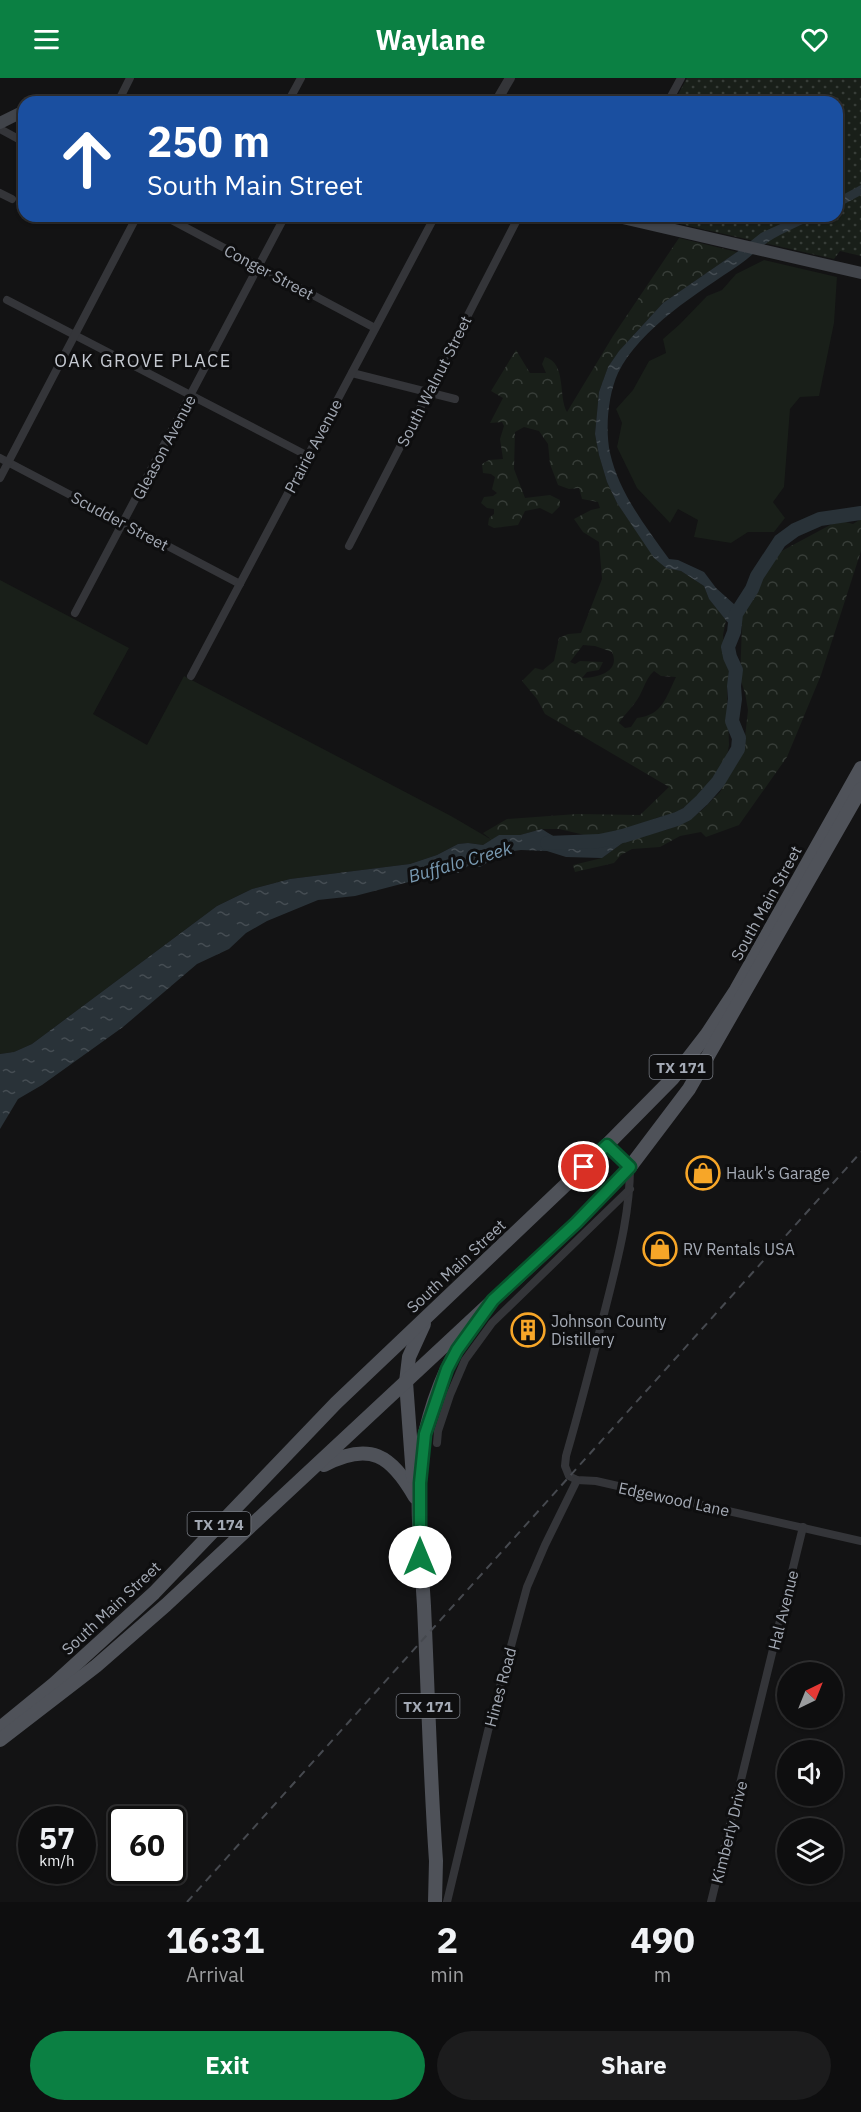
<!DOCTYPE html>
<style>
:root{--surface:#0e0e0f;--page:#1c1c1d;--text:#f1f3f6;--muted:#9b9c9e;--line:#2e2e2f;--accent:#0b8043}
body{margin:0;font-family:"IBM Plex Sans",sans-serif;background:var(--page);color:var(--text);height:100vh;display:flex;flex-direction:column;font-size:22px;white-space:nowrap}
*{box-sizing:border-box;margin:0}
p{font-size:20px;color:var(--muted)}
.icon{flex:none;width:33px;height:33px;fill:none;stroke:currentColor;stroke-width:2;stroke-linecap:round;stroke-linejoin:round}
.map{position:relative;height:1824px;overflow:hidden}
.panel{display:flex;flex-direction:column;background:var(--surface);flex:1}
.panel>*{flex:none}
.top-card{position:absolute;left:18px;top:18px;width:825px;height:126px;border-radius:18px;box-shadow:0 2px 4px #0004,0 0 0 2px var(--line);background:#1a4fa0;color:#fff;overflow:hidden}
.needle{width:39px;rotate:43deg}
.controls{position:absolute;left:777px;top:1584px;display:grid;gap:12px}
.controls a{display:grid;place-items:center;width:66px;height:66px;border-radius:50%;background:var(--surface);box-shadow:0 2px 4px #0004,0 0 0 2px var(--line);font-size:30px}
.speed{position:absolute;left:18px;top:1728px;display:flex;gap:12px;font-size:30px;font-weight:700;text-align:center}
.speed>*{display:grid;place-content:center;width:78px;height:78px;border-radius:50%;background:var(--surface);box-shadow:0 2px 4px #0004,0 0 0 2px var(--line);line-height:1}
.speed small{font-size:15px;font-weight:400}
.speed .limit{border:3px solid #111;border-radius:9px;background:#fff;color:#111}
.pin{position:absolute;display:grid;place-items:center;width:51px;height:51px;color:#fff;margin:-26px;border:3px solid #fff;border-radius:50%;box-shadow:0 2px 6px #0007}
.me{position:absolute;width:66px;margin:-33px;rotate:0deg;stroke-linejoin:round;filter:drop-shadow(0 0 4px #0008)}
.turn{display:flex;align-items:center;gap:21px;height:126px;padding:0 30px;font-size:27px}
.turn .icon{width:78px;height:78px;stroke-width:2.5}
.turn b{display:block;font-size:42px;line-height:51px}
.eta{display:flex;justify-content:space-evenly;align-items:center;height:102px;text-align:center}
.eta b{font-size:36px;font-weight:800;line-height:42px}
.cta{display:flex;gap:12px;margin-top:auto;padding:12px 30px}
.cta a{flex:1;height:69px;border-radius:36px;background:var(--accent);color:#fff;font-size:24px;font-weight:800;line-height:69px;text-align:center}
.cta a+a{background:var(--page);color:var(--text)}
header{display:flex;justify-content:space-between;align-items:center;height:78px;padding:0 30px;background:var(--accent);color:#fff;font-size:27px;font-weight:800}
.map>svg:first-child{display:block}
</style>
<header><svg class="icon" aria-label="menu" viewBox="0 0 24 24"><path d="M4 6h16M4 12h16M4 18h16"/></svg>Waylane<svg class="icon" aria-label="heart" viewBox="0 0 24 24"><path d="M12 20l-8-8c-3-5 5-10 8-4 3-6 11-1 8 4z"/></svg></header>
<div class="map">
<svg width="861" height="1824" viewBox="0 0 861 1824">
<defs>
<pattern id="forest-crowns" width="20" height="18" patternUnits="userSpaceOnUse" patternTransform="scale(1.5)"><rect width="20" height="18" fill="#191f19"/><path d="M2 6a3 3 0 1 1 6 0M12 15a3 3 0 1 1 6 0" fill="none" stroke="#373d38"/></pattern>
<pattern id="park-dots" width="8" height="8" patternUnits="userSpaceOnUse" patternTransform="scale(1.5)"><rect width="8" height="8" fill="#191f19"/><path d="M2 2h.1M6 6h.1" fill="none" stroke="#373d38" stroke-width="1.8" stroke-linecap="round"/></pattern>
<pattern id="water-ripples" width="26" height="14" patternUnits="userSpaceOnUse" patternTransform="scale(1.5)"><rect width="26" height="14" fill="#293238"/><path d="M2 4q2-2 4 0t4 0M15 11q2-2 4 0t4 0" fill="none" stroke="#454d53"/></pattern>
</defs>
<rect width="100%" height="100%" fill="#131314"/>
<!-- green -->
<g fill="#191f19">
<path d="M764 182 837 199 834 245 819 318 800 319 790 331 784 409 773 424 785 440 774 454H748L731 465 694 459 698 442 678 431 670 445 637 410 617 369 622 345 616 331 633 312 649 283 666 275 663 261 680 246 707 218 722 212 736 196Z"/>
<path d="M0 502 129 570 93 636 147 667 184 598 451 738 492 762 483 767 468 765 458 766 437 777 410 786 290 801 252 811 217 828 32 966 14 974 0 976Z"/>
</g>
<!-- forest -->
<g fill="url(#forest-crowns)" fill-rule="evenodd">
<path d="M679 160 737 174 663 225 619 273 608 289 599 314 595 356 599 377 607 404 617 425 641 460 666 490 681 493 704 508 709 521 726 542 723 557 725 576 731 596 727 611 729 667 726 683 698 720 674 736 656 740 644 747 610 755 589 758 559 751H542L520 757H499L492 762 483 755 507 741 577 736 640 737 669 709 545 636 537 621 522 603 535 590 543 592 554 583 559 560 568 556 581 555 602 501 599 464 583 454 574 441 591 432 600 430 598 424 582 421 579 410 569 411 558 407 550 386 548 366 539 353 524 349 515 354 514 391 525 420 550 417 560 422V428L552 436 540 430 525 433 518 447 494 450 488 447 489 440 494 436V431L487 430 481 425 484 419 493 418 497 415 492 411 495 399 491 396 483 395 482 386 489 382 503 381 500 361 504 348 502 344 490 345 503 320 491 313 516 272 530 295H546L542 286 545 279C567 285 558 319 567 334L613 258ZM583 567 595 568 612 574C621 594 597 600 582 600L587 594 599 592 603 584 580 583 575 586 570 584ZM654 593 661 598 676 599C666 619 663 637 637 640L631 649 625 650 619 645C624 637 629 633 634 626 643 616 644 602 654 593Z"/>
<path d="M861 441V473L821 597 787 679 739 747 706 759 701 754 680 758 660 769 632 771 621 777 614 785 575 794 573 787 602 780 628 761 666 752 686 744 701 733 720 714 744 668 748 632 745 615 740 600 742 548 739 540 748 527 759 504 776 476 832 446 842 443 853 446Z"/>
</g>
<!-- park -->
<path fill="url(#park-dots)" d="M687 0H861V178L840 173 834 181 645 138H837V24H674Z"/>
<!-- water -->
<g fill="url(#water-ripples)">
<path d="M861 107V117L837 130V120Z"/>
<path d="M798 138H821C803 146 784 154 768 164 758 171 749 180 739 187 699 214 640 250 618 295 608 317 605 351 610 375 619 415 646 449 669 481L678 482 704 494 716 510 735 527 742 548 735 550 729 546 709 521 704 508 681 493 666 490 654 480 617 425 607 404 599 377 595 356 599 314 608 289 619 273 663 225 737 174 761 155Z"/>
<path d="M542 751C581 777 584 762 622 751L628 761 602 780 566 779 547 773 521 772 505 774 480 789 468 788 458 795 447 794 355 818 318 822 267 843 246 855 229 871 197 886 123 949 42 1007 18 1021 0 1051V976L14 974 32 966 217 828 252 811 290 801 410 786 437 777 458 766 468 765 483 767 499 757H520Z"/>
</g>
<g fill="none" stroke-linecap="round" stroke-linejoin="round">
<!-- river -->
<path stroke="#293238" stroke-width="14" d="M547 765 599 763 623 758 677 741 687 736 702 722 718 704 738 671 739 660 732 643 735 621 734 608 736 592 730 579 728 569 734 554 736 536 752 511 757 498 780 463 795 452 820 441 861 435"/>
<!-- minor -->
<g stroke="#343539" stroke-width="8">
<path d="M118 24 130 0"/>
<path d="M288 24 301 0"/>
<path d="M668 24 681 0"/>
<path d="M0 51 24 64"/>
<path d="M0 115 12 121"/>
<path d="M164 138 375 250"/>
<path d="M7 222 308 378"/>
<path d="M352 295 455 321"/>
<path d="M0 380 240 506"/>
<path d="M0 400 137 138"/>
<path d="M349 468 519 138"/>
<path d="M75 535 285 138"/>
<path d="M191 598 435 138"/>
<path d="M607 1067 630 1089C630 1131 620 1172 610 1212 596 1268 582 1323 566 1378L565 1388 569 1398 577 1402 596 1403 861 1463"/>
<path d="M437 1365 438 1353 450 1317 465 1282 492 1245 630 1111"/>
<path d="M447 1824 488 1653 527 1509 545 1467 577 1402"/>
<path d="M711 1824 803 1449"/>
</g>
<!-- tertiary -->
<path stroke="#343539" stroke-width="10" d="M496 24 510 0"/>
<!-- secondary -->
<g stroke="#41444a" stroke-width="12">
<path d="M58 24 79 22 98 24"/>
<path d="M0 45 24 33"/>
<path d="M614 138 861 195"/>
</g>
<!-- primary -->
<g stroke="#4f5259" stroke-width="14">
<path d="M324 1387C370 1363 391 1377 415 1419"/>
<path d="M413 1399 406 1304 409 1279 424 1246"/>
<path d="M0 1650 54 1606 154 1515 336 1325 597 1077 673 1000 707 956 736 912 861 690"/>
<path d="M0 1662 96 1588 166 1527 576 1145 630 1089 689 1011 861 711"/>
<path d="M435 1824 436 1783C430 1698 428 1613 424 1528 421 1476 413 1406 425 1355 434 1318 449 1277 474 1248"/>
</g>
<!-- rail -->
<path stroke="#46494f" stroke-width="2" stroke-dasharray="8 6" stroke-linecap="butt" d="M187 1824 861 1074"/>
</g>
<g fill="none" stroke-linecap="round" stroke-linejoin="round">
<defs>
<path id="route" d="M420 1479V1405L425 1356 447 1291 457 1272 493 1222 576 1145 630 1089 607 1067 584 1089"/>
</defs>
<!-- route casing -->
<use href="#route" stroke="#07532c" stroke-width="15"/>
<!-- route -->
<use href="#route" stroke="#0b8043" stroke-width="10"/>
</g>
<!-- icons -->
<defs>
<symbol id="shop-ring" viewBox="-11 -11 22 22"><circle r="9.5" fill="#0e0e0f" stroke="#f7a628" stroke-width="1.5"/><path d="M-5-2.5h2.3a2.7 3.5 0 0 1 5.4 0H5L5.5 6h-11ZM-1.5-2.5h3a1.5 2.3 0 0 0-3 0Z" fill="#f7a628"/></symbol>
<symbol id="building-ring" viewBox="-11 -11 22 22"><circle r="9.5" fill="#0e0e0f" stroke="#f7a628" stroke-width="1.5"/><path d="M-4-6H4V6H1V3H-1V6H-4ZM-2.5-4.3h1.7v1.8h-1.7ZM.8-4.3h1.7v1.8H.8ZM-2.5-1h1.7V.8h-1.7ZM.8-1h1.7V.8H.8Z" fill="#f7a628"/></symbol>
</defs>
<g fill-rule="evenodd">
<use href="#shop-ring" x="684" y="1076" width="38" height="38"/>
<use href="#shop-ring" x="641" y="1152" width="38" height="38"/>
<use href="#building-ring" x="509" y="1233" width="38" height="38"/>
</g>
<g text-anchor="middle" dominant-baseline="central" stroke-width="6" stroke-linejoin="round" paint-order="stroke">
<!-- shield labels -->
<g fill="#0e0e0f" stroke="#777b83" stroke-width="1.5">
<rect x="649.5" y="977" width="63" height="24" rx="4.5"/>
<rect x="187.5" y="1434" width="63" height="24" rx="4.5"/>
<rect x="396.5" y="1616" width="63" height="24" rx="4.5"/>
</g>
<g font-size="15" font-weight="bold" fill="#a4aab5">
<text x="681" y="989">TX 171</text>
<text x="219" y="1446">TX 174</text>
<text x="428" y="1628">TX 171</text>
</g>
<!-- street labels -->
<g font-size="16" fill="#a4aab5" stroke="#0e0e0f">
<text transform="translate(269 194) rotate(28)">Conger Street</text>
<text transform="translate(434 303) rotate(-63)">South Walnut Street</text>
<text transform="translate(313 368) rotate(-62)">Prairie Avenue</text>
<text transform="translate(164 369) rotate(-62)">Gleason Avenue</text>
<text transform="translate(120 443) rotate(28)">Scudder Street</text>
<text transform="translate(766 825) rotate(-61)">South Main Street</text>
<text transform="translate(456 1188) rotate(-43)">South Main Street</text>
<text transform="translate(674 1421) rotate(12)">Edgewood Lane</text>
<text transform="translate(111 1530) rotate(-43)">South Main Street</text>
<text transform="translate(783 1532) rotate(-76)">Hal Avenue</text>
<text transform="translate(500 1609) rotate(-75)">Hines Road</text>
<text transform="translate(729 1754) rotate(-76)">Kimberly Drive</text>
</g>
<!-- poi labels -->
<g font-size="16" fill="#a4aab5" stroke="#0e0e0f" text-anchor="start">
<text x="726" y="1095">Hauk's Garage</text>
<text x="683" y="1171">RV Rentals USA</text>
<text x="551" y="1243">Johnson County<tspan x="551" dy="18">Distillery</tspan></text>
</g>
<!-- neighbourhood labels -->
<g font-size="18" letter-spacing="1.5" fill="#c5c9d1" stroke="#0e0e0f">
<text x="143" y="282">OAK GROVE PLACE</text>
</g>
<!-- water labels -->
<g font-size="18" font-style="italic" fill="#799ab2" stroke="#0e0e0f">
<text transform="translate(460 784) rotate(-16)">Buffalo Creek</text>
</g>
</g>
</svg>
<div class="controls">
<a><svg class="needle" viewBox="-14 -14 28 28"><path d="M0-13l5 13h-10z" fill="#e53935"/><path d="M0 13l5-13h-10z" fill="#9b9c9e"/></svg></a>
<a><svg class="icon" aria-label="sound" viewBox="0 0 24 24"><path d="M4 9h4l5-4v14l-5-4H4zM17 9q2 3 0 6"/></svg></a>
<a><svg class="icon" aria-label="layers" viewBox="0 0 24 24"><path d="M12 4l9 5-9 5-9-5zM3 14l9 5 9-5"/></svg></a>
</div>
<div class="speed"><div>57<small>km/h</small></div><div class="limit">60</div></div>
<div class="pin" style="left:584px;top:1089px;background:#d93025"><svg class="icon" aria-label="arrive" viewBox="0 0 24 24"><path d="M6 21V4h12l-3 4 3 4H6"/></svg></div>
<svg class="me" style="left:420px;top:1479px" viewBox="-20 -20 40 40"><circle r="19" fill="#fff"/><path d="M0-13L10 11 0 6-10 11z" fill="#0b8043"/></svg>
<div class="top-card">
<div class="turn"><svg class="icon" aria-label="ahead" viewBox="0 0 24 24"><path d="M12 20V5M6 11l6-6 6 6"/></svg><div><b>250 m</b>South Main Street</div></div>
</div>
</div>
<section class="panel">
<div class="eta">
<div><b>16:31</b><p>Arrival</p></div>
<div><b>2</b><p>min</p></div>
<div><b>490</b><p>m</p></div>
</div>
<div class="cta"><a>Exit</a><a>Share</a></div>
</section>
